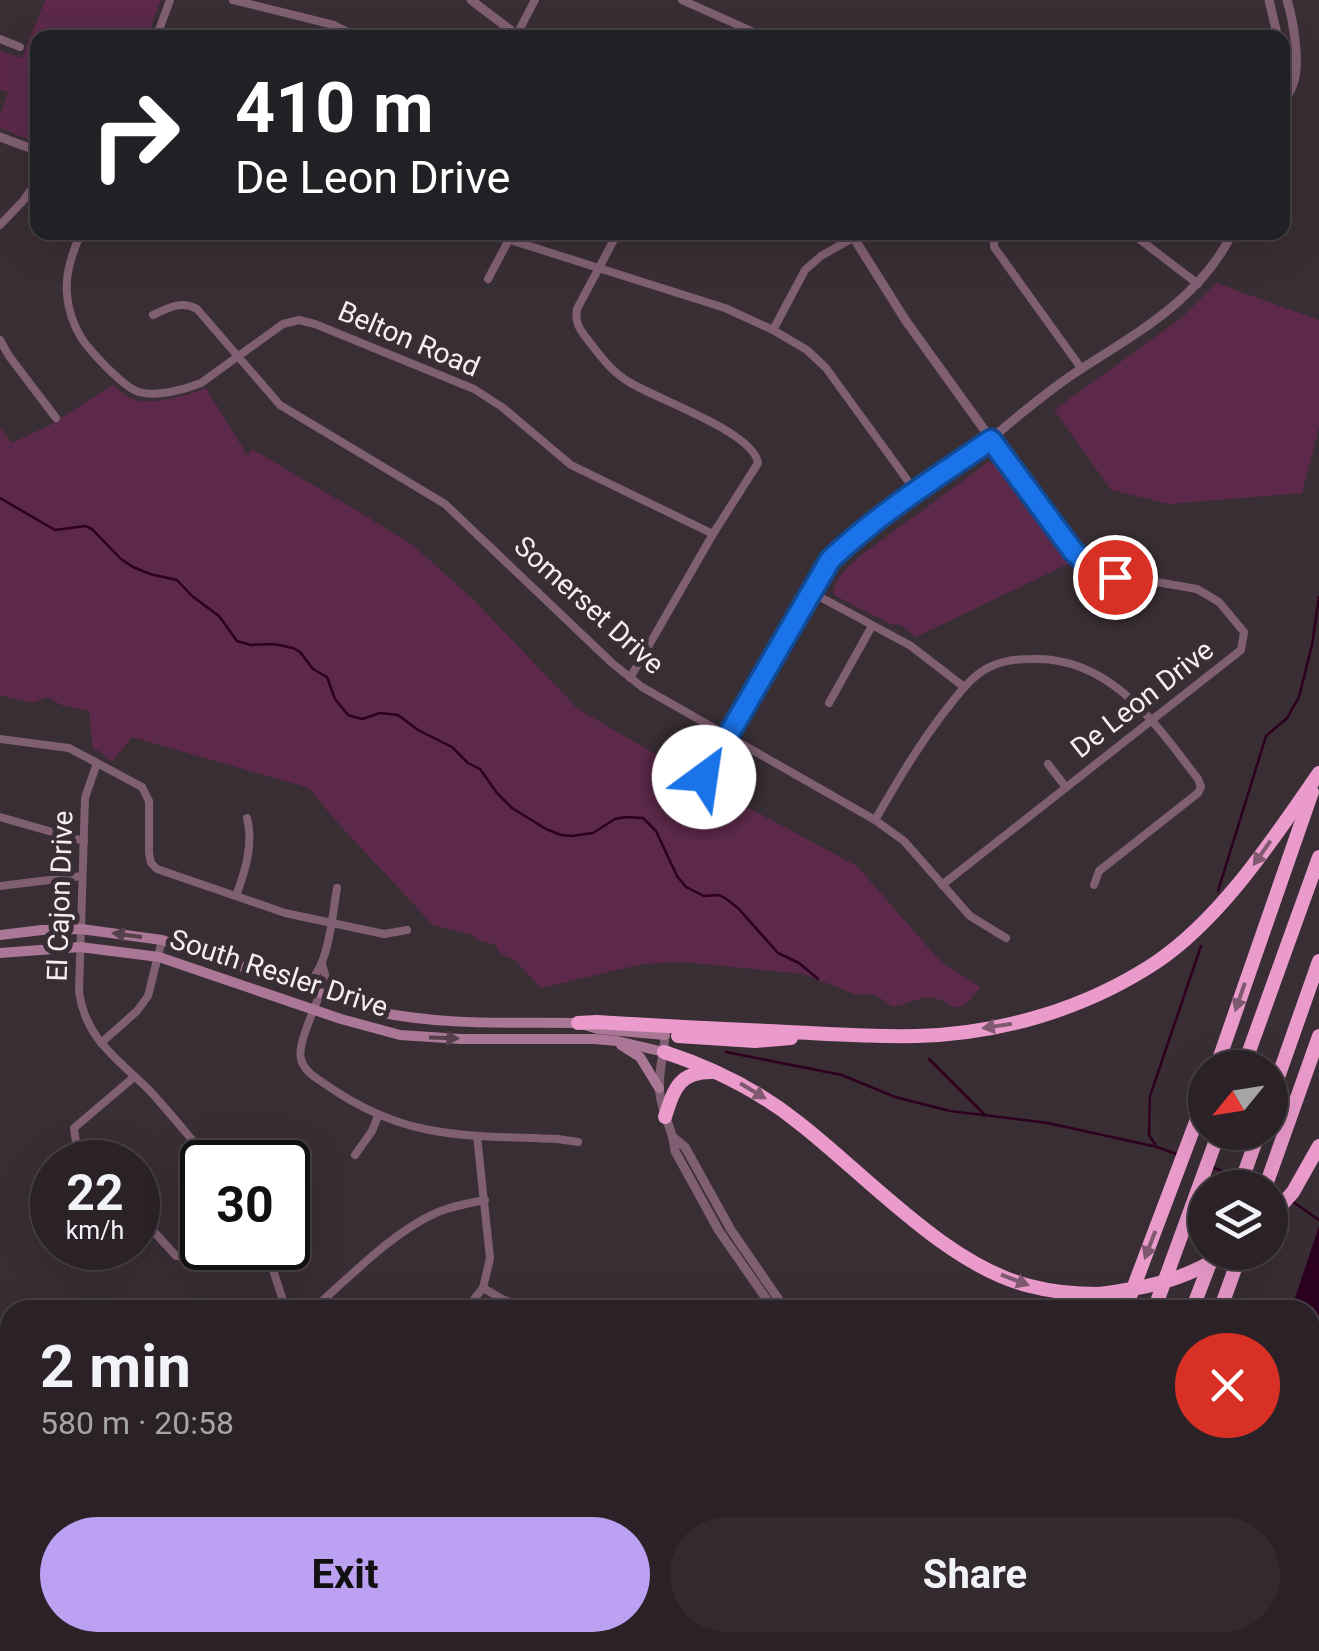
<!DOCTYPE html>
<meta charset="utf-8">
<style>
:root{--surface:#2a2227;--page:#322a2f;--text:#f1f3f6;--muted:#a5a4a7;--line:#463f44;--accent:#bca0f2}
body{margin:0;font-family:Roboto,sans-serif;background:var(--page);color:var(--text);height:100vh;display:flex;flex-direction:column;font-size:38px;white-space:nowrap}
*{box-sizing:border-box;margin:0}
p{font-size:32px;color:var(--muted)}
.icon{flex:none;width:55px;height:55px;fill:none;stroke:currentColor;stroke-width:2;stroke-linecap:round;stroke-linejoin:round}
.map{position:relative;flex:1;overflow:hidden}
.panel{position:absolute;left:0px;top:1300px;width:1320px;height:352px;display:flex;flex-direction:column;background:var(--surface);border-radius:30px 30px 0 0;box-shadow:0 10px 40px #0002,0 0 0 2px var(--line)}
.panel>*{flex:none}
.guide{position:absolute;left:30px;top:30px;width:1260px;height:210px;border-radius:20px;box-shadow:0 10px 40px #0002,0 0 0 2px var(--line);background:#202124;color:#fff;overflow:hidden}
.needle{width:65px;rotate:240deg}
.buttons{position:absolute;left:1188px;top:1050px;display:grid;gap:20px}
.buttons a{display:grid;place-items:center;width:100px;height:100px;border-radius:50%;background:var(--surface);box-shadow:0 10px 40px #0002,0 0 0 2px var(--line);font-size:50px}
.speed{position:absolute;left:30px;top:1140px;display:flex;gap:20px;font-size:50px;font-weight:700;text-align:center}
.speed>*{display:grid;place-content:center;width:130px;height:130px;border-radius:50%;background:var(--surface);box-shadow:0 10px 40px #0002,0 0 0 2px var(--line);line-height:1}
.speed small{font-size:25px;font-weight:400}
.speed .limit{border:5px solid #111;border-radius:15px;background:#fff;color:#111}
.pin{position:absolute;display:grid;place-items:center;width:85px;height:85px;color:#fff;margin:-42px;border:5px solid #fff;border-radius:50%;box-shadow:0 2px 10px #0007}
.me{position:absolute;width:110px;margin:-55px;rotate:31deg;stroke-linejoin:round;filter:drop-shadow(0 0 8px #0008)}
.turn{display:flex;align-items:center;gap:35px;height:210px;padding:0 40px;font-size:45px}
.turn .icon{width:130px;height:130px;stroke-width:2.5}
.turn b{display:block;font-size:70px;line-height:85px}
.round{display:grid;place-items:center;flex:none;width:105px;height:105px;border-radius:52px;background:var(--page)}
.head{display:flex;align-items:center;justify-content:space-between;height:170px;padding:0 40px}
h1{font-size:60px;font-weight:700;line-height:75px}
.action{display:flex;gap:20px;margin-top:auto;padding:20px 40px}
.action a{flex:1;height:115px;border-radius:60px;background:var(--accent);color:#111;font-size:40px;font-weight:700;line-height:115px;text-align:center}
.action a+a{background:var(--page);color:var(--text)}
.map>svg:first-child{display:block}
</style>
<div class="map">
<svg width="1319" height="1651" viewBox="0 0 1319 1651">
<rect width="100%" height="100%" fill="#382e34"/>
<!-- green -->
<g fill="#5c294a">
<path d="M45 0H161L147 37 38 38 37 143 0 128V115L8 93 0 89V51L22 58Z"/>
<path d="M1216 283 1319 320V428L1302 493 1169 504 1111 490 1054 410 1180 319Z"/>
<path d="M113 385C119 390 125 396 133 399 151 406 189 395 206 388L247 455 252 449 361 513 414 546 474 600 578 709 734 800 857 866 941 962 980 987C952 1028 954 994 925 998 914 1000 904 1005 893 1007L876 995 854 994 803 974 683 962 643 964 541 988 515 960 500 954 496 945 478 940 473 935 433 925 336 821 309 788 132 737 112 762 99 751 93 750 89 711 61 705 48 697 32 703 0 695V428L12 443 50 425Z"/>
<path d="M987 463H993L1001 468 1070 563 916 637 901 625 890 624 836 596 833 592C836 576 849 566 860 556Z"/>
</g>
<!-- water -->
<path fill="#2d0020" d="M1319 1226V1651H1176L1179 1643 1310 1642V1310H1291Z"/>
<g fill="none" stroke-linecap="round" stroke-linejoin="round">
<!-- stream -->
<g stroke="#2d0020" stroke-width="2.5">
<path d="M0 498 55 530 85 526 92 529 121 559 133 567 150 574 177 580 192 596 219 616 237 641 251 645 274 644 293 648 300 652 313 669 327 677 335 699 348 715 362 719 380 713 398 715 418 730 452 747 468 763 480 769 497 793 512 808 546 829 561 835 572 836 593 833 615 819 626 817 643 818 656 831 677 876 686 887 704 896 719 895 725 898 738 908 778 953 799 963 818 979"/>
<path d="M1218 891 1266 736 1287 718 1299 697 1312 645 1319 597"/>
<path d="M726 1052 842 1075 895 1097 950 1111 1048 1123 1157 1147 1176 1154"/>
<path d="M929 1059 984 1114"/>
<path d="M1155 1144 1149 1135 1150 1096 1201 946"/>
<path d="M1212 1167 1237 1177"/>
<path d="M1293 1202 1319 1220"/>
</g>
<!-- minor -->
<g stroke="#805f72" stroke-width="8">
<path d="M233 0 334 25 360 38"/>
<path d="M682 0 767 38"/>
<path d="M516 36 535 0"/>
<path d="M156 38 170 0"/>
<path d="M0 39 20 47"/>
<path d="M0 225 23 201 38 180"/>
<path d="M81 232C73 252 65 272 67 294 68 309 74 326 82 339 91 352 124 388 139 392 157 397 184 390 201 383L283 324 299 320 315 324 474 389 502 407 571 465 713 534"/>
<path d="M485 232 725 308 773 330 807 350 826 368 916 492"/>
<path d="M618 232 577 309C574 325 582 332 591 344 602 358 613 373 629 382 656 399 754 432 758 463L713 534 630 678"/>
<path d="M997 232 994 237V247L1081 368"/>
<path d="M1130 232 1198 284"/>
<path d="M410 236 412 232"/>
<path d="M488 279 513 232"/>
<path d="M153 315C169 308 181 300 197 309L280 405 445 504 612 663 642 687 875 820 904 841 970 916 1006 938"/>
<path d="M773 330 805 270 821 256 853 238"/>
<path d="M0 340 9 356 56 418"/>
<path d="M811 592 911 646 964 687"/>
<path d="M829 703 872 626"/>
<path d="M0 739 69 748 142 787 149 801V853L151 863 157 869 285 913 384 934 407 930"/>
<path d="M97 763 85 798 79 992C86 1040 118 1059 150 1091 171 1114 191 1139 211 1162"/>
<path d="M1048 764 1065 786"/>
<path d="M704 777 830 560C878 514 937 477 991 439L1073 551 1089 566 1104 573 1197 589 1219 602 1244 632 1241 650 942 885"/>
<path d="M0 817 84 841"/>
<path d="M875 820C897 782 918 746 945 711 956 697 967 682 981 672 997 661 1014 659 1032 659 1110 656 1156 724 1198 779L1201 787 1198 793 1099 871 1094 885"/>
<path d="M0 886 82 876"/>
<path d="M236 896C245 872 254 843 247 818"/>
<path d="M322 964 329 989 336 996"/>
<path d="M302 987C329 975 332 915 337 888"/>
<path d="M320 993C315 1009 297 1044 301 1059 304 1072 318 1079 328 1086 407 1141 467 1135 558 1139L578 1142"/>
<path d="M101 1043 137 1011 148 996 162 940"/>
<path d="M355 1155 372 1131 378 1116"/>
<path d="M93 1162 76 1142 74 1128 134 1077"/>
<path d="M138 1214 176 1256H185L202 1246"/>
<path d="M266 1248 286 1310"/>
<path d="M483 1288 504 1300 536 1310"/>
<path d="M312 1310C350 1277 392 1232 438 1212 453 1206 469 1203 485 1200"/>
<path d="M465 1310 483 1288 490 1258 477 1136"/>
<path d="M0 1373 10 1382"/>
<path d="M0 1597 10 1592"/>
<path d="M389 1642 397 1651"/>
</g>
<!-- tertiary -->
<g stroke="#805f72" stroke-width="9">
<path d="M471 0 521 38"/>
<path d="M1269 0 1278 38"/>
<path d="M1282 107C1285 97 1290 93 1293 84 1301 66 1293 19 1287 0"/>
<path d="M0 137 38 151"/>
<path d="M850 232 906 321 991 439C1020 414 1051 388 1084 367 1142 330 1201 297 1233 232"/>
<path d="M665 1035C664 1055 657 1075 660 1094 662 1114 674 1132 675 1151L719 1231 774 1310"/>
<path d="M674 1138 685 1147 731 1230 786 1310"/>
<path d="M778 1651 781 1642"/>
<path d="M790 1651 792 1642"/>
</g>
<!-- secondary -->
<g stroke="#ab7796" stroke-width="10">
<path d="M0 935 42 930 81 929 162 940 374 1011C441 1026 510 1022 578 1023L598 1029 665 1035"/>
<path d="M0 953 80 947 159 957 341 1019 400 1035 461 1039H594L617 1041 664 1052"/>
<path d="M621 1045 640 1057 659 1088"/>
<path d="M1002 1651 1005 1642"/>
<path d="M1097 1651 1100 1642"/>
</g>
<!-- motorway -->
<g stroke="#ea9acb" stroke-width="14">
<path d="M578 1023 597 1022C661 1026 724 1029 788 1032 831 1034 874 1037 917 1036 1000 1034 1085 1009 1155 963 1221 919 1274 838 1319 773"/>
<path d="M678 1036 755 1041 791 1038"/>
<path d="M664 1052C713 1068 758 1090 799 1123 866 1175 947 1266 1030 1286 1052 1292 1076 1294 1099 1294"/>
<path d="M1216 1068 1312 792"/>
<path d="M1243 1068 1319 857"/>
<path d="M1270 1100 1319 961"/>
<path d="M665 1117C674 1089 679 1071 713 1072"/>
<path d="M1239 1188 1259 1132"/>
<path d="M1265 1188 1319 1036"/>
<path d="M1270 1218 1293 1192 1319 1146"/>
<path d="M1125 1310 1205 1098"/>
<path d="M1154 1310 1219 1132"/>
<path d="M1192 1310 1213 1255"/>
<path d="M1220 1310 1241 1252"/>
<path d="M1029 1651 1032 1642"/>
<path d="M1065 1651 1068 1642"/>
<path d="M1076 1651 1080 1642"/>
</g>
<!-- motorway-bridge -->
<path stroke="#ea9acb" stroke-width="14" d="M1099 1294C1146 1288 1187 1280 1227 1252"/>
</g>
<!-- one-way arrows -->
<defs><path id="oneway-solid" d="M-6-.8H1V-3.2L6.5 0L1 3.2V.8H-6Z" transform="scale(2.5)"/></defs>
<g fill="#7f5970">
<use href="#oneway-solid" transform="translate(1262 853) rotate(125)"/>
<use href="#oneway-solid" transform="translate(1240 997) rotate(109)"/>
<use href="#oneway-solid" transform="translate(997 1026) rotate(171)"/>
<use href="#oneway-solid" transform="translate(753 1091) rotate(31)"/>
<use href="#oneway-solid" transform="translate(1150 1245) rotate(111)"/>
<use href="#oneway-solid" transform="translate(1015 1280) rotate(21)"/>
</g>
<g fill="#55404c">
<use href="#oneway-solid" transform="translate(127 935) rotate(-172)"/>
<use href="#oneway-solid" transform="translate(444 1038) rotate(2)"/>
</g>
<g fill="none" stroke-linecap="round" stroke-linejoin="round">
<defs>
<path id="route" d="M704 777 830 560C878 514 937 477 991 440L1073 551 1089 566 1115 577"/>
</defs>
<!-- route casing -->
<use href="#route" stroke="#114b97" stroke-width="25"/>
<!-- route -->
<use href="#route" stroke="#1a73e8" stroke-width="18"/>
</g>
<g text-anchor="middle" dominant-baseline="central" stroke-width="10" stroke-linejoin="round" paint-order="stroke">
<!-- street labels -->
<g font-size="28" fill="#f5eef2" stroke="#382e34">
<text transform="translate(409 339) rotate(23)">Belton Road</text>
<text transform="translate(589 605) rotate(42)">Somerset Drive</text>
<text transform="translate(1142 699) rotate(-38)">De Leon Drive</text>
<text transform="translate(60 896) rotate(-88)">El Cajon Drive</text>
<text transform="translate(279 973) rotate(18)">South Resler Drive</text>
</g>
</g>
</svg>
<div class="buttons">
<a><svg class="needle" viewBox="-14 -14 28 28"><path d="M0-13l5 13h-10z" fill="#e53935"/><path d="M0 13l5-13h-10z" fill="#a5a4a7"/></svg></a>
<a><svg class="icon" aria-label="layers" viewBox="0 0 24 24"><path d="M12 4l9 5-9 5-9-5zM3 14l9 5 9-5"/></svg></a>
</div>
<div class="speed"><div>22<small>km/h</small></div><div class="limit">30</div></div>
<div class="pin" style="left:1115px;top:577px;background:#d93025"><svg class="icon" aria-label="arrive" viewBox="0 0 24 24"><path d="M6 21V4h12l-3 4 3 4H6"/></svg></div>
<svg class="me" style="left:704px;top:777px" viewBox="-20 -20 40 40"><circle r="19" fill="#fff"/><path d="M0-13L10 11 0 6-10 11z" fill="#1a73e8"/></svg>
<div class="guide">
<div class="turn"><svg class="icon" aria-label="right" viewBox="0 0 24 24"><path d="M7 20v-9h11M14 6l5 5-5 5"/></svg><div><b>410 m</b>De Leon Drive</div></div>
</div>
<section class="panel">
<div class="head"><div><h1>2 min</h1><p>580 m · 20:58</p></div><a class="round" style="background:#d93025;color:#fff"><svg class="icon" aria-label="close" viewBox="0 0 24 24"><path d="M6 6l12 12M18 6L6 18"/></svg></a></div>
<div class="action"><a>Exit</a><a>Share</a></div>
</section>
</div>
